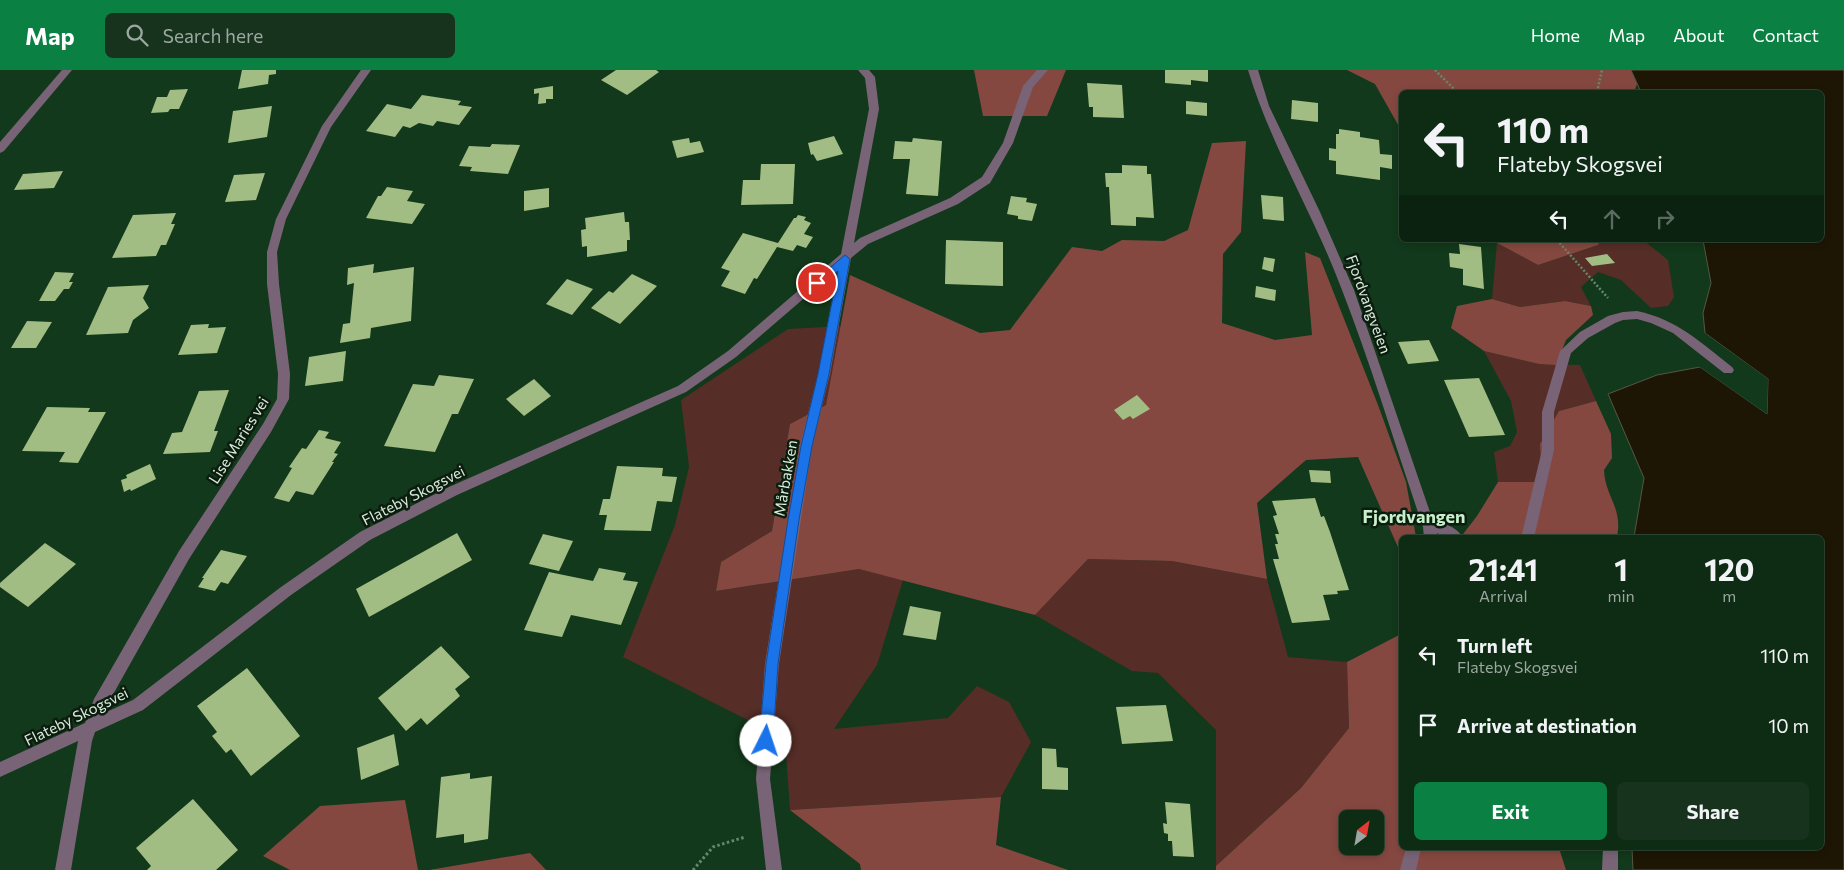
<!DOCTYPE html>
<meta charset="utf-8">
<style>
:root{--surface:#0e2b14;--page:#17331d;--text:#f1f3f6;--muted:#9ba7a0;--line:#2e4734;--accent:#0b8043}
body{margin:0;font-family:Commissioner,sans-serif;background:var(--page);color:var(--text);height:100vh;display:flex;flex-direction:column;font-size:19px;white-space:nowrap}
*{box-sizing:border-box;margin:0}
p{font-size:16px;color:var(--muted)}
.icon{flex:none;width:28px;height:28px;fill:none;stroke:currentColor;stroke-width:2;stroke-linecap:round;stroke-linejoin:round}
.map{position:relative;flex:1;overflow:hidden}
.details{position:absolute;left:1399px;top:465px;width:425px;height:315px;display:flex;flex-direction:column;background:var(--surface);border-radius:8px;box-shadow:0 2px 8px #0003,0 0 0 1px var(--line)}
.details>*{flex:none}
.top-card{position:absolute;left:1399px;top:20px;width:425px;height:152px;border-radius:8px;box-shadow:0 2px 8px #0003,0 0 0 1px var(--line);background:#0e2b14;color:var(--text);overflow:hidden}
.needle{width:32px;rotate:31deg}
.buttons{position:absolute;left:1339px;top:740px;display:grid;gap:10px}
.buttons a{display:grid;place-items:center;width:45px;height:45px;border-radius:8px;background:var(--surface);box-shadow:0 2px 8px #0003,0 0 0 1px var(--line);font-size:25px}
.pin{position:absolute;display:grid;place-items:center;width:42px;height:42px;color:#fff;margin:-21px;border:2px solid #fff;border-radius:50%;box-shadow:0 1px 5px #0007}
.me{position:absolute;width:55px;margin:-28px;rotate:4deg;stroke-linejoin:round;filter:drop-shadow(0 0 4px #0008)}
.turn{display:flex;align-items:center;gap:18px;height:105px;padding:0 15px;font-size:22px}
.turn .icon{width:65px;height:65px;stroke-width:2.5}
.turn b{display:block;font-size:35px;line-height:42px}
.lanes{display:flex;align-items:center;height:48px;padding:0 15px;background:#0003;justify-content:center;gap:25px;direction:ltr}
.lanes .off{opacity:.35}
.eta{display:flex;justify-content:space-evenly;align-items:center;height:85px;text-align:center}
.eta b{font-size:30px;font-weight:700;line-height:35px}
.primary-button{display:flex;gap:10px;margin-top:auto;padding:10px 15px}
.primary-button a{flex:1;height:58px;border-radius:8px;background:var(--accent);color:#fff;font-size:20px;font-weight:700;line-height:58px;text-align:center}
.primary-button a+a{background:var(--page);color:var(--text)}
ul{padding:0;list-style:none}
li{display:flex;align-items:center;gap:15px;height:70px;padding:0 15px}
li div{flex:1}
li b{display:block;font-size:19px}
li em{font-style:normal}
header{display:flex;align-items:center;gap:30px;box-sizing:border-box;height:70px;padding:0 25px;background:var(--accent);color:#fff}
header strong{font-size:24px}
nav{display:flex;gap:28px;margin-inline-start:auto;font-size:18px}
.search{width:350px;height:45px;background:var(--page);display:flex;align-items:center;gap:12px;box-sizing:border-box;padding:0 18px;border-radius:8px;color:var(--muted);font-size:19px}
.map>svg:first-child{display:block}
</style>
<header>
<strong>Map</strong>
<div class="search"><svg class="icon" aria-label="search" viewBox="0 0 24 24"><circle cx="10" cy="10" r="6"/><path d="M15 15l6 6"/></svg>Search here</div>
<nav><a>Home</a><a>Map</a><a>About</a><a>Contact</a></nav>
</header>
<div class="map">
<svg width="1844" height="800" viewBox="0 0 1844 800">
<rect width="100%" height="100%" fill="#12391b"/>
<!-- green -->
<g fill="#562d27">
<path d="M1601 170H1643L1668 190 1674 227 1668 236 1651 238 1621 210 1598 202 1581 217 1591 236 1565 231 1520 237 1492 229 1497 173 1538 195 1598 175Z"/>
<path d="M842 256 826 336 790 354 772 461 721 492 716 521 859 499 903 510 877 595 834 659 948 648 977 616 1009 632 1031 672 1001 727 790 740 785 669 623 587 675 455 689 397 681 330 788 259Z"/>
<path d="M1484 281 1539 294 1580 295 1596 331 1559 341 1541 392 1536 412H1498L1494 382 1510 376 1517 362 1511 331Z"/>
<path d="M1088 489 1172 491 1267 509 1288 587 1347 592 1349 658 1301 718 1216 796V660L1158 603 1132 601 1035 545Z"/>
</g>
<!-- forest -->
<g fill="#854840" fill-rule="evenodd">
<path d="M974 0H1066L1047 46H983Z"/>
<path d="M1347 0H1631L1637 14 1634 22H1401V60L1375 14Z"/>
<path d="M1246 71 1241 162 1223 184 1222 253 1275 270 1312 265 1305 182 1320 188 1378 335 1406 412 1416 467 1401 468V484L1358 387 1306 390 1257 433 1267 509 1172 491 1088 489 1035 545 859 499 716 521 721 492 772 461 790 354 826 335 850 205 980 263 1010 260 1072 177 1102 181 1122 170 1164 171 1188 160 1212 73Z"/>
<path d="M1494 170H1601L1598 175 1538 195 1497 173Z"/>
<path d="M1492 229 1520 237 1565 231 1591 236 1593 245 1566 270 1556 295 1539 294 1484 281 1451 258 1457 236Z"/>
<path d="M1596 331 1611 364 1612 388 1604 400C1605 427 1623 437 1617 467H1594L1573 464 1561 468H1460L1477 446 1498 412H1536L1541 392 1540 374 1559 341Z"/>
<path d="M1401 564V778H1559L1566 800H1216V796L1301 718 1349 658 1347 592ZM1348 749H1375V776H1348Z"/>
<path d="M1001 727 996 775 1068 800H861L860 794 790 740Z"/>
<path d="M405 730 418 800H290L263 786 320 736Z"/>
<path d="M530 783 546 800H429Z"/>
</g>
<!-- water -->
<path fill="#1d1604" stroke="#555744" d="M1631 0H1844V800H1633L1632 778H1821V468L1634 467 1644 408 1608 324 1657 305 1700 297 1767 344 1768 309 1705 263 1703 243 1711 213 1703 170H1821V22H1641Z"/>
<!-- pier -->
<path fill="#12391b" d="M1702 261 1768 309 1767 344 1697 295H1702L1765 340V310L1704 265Z"/>
<!-- building -->
<g fill="#a2bd83">
<path d="M242 0H276V4L269 5 268 14 238 19Z"/>
<path d="M616 0H656L659 2 627 25 601 10Z"/>
<path d="M1165 0H1208V12L1191 10V15L1165 13Z"/>
<path d="M1087 13 1122 15 1124 48 1093 47V37H1089Z"/>
<path d="M553 16V29H546V33L538 34 539 23 534 24V19Z"/>
<path d="M188 19 179 39H170L168 42 151 43 157 27H167L170 20Z"/>
<path d="M422 25 461 31 458 35 472 37 459 55 437 51 433 56 419 53 410 58 403 56 395 67 366 61 387 34 411 39Z"/>
<path d="M1292 30 1318 33V52L1291 49Z"/>
<path d="M1186 31 1207 33V46L1186 44Z"/>
<path d="M272 36 267 67 228 73 233 41Z"/>
<path d="M1339 59 1360 62V67L1379 70 1380 84 1392 85V99L1380 97V110L1336 104V91L1329 90V78L1336 79V64H1339Z"/>
<path d="M834 66 843 84 817 91 813 84 811 85 808 73Z"/>
<path d="M689 68 690 73 700 71 704 82 677 88 672 71Z"/>
<path d="M913 68 942 71 938 126 906 124 910 89H893L895 71 912 72Z"/>
<path d="M492 74 520 75 508 104 470 101 472 97 459 96 469 76 490 77Z"/>
<path d="M761 94H795L793 134 741 135 743 110H760Z"/>
<path d="M1122 95 1147 96V104H1151L1154 148 1136 147V156L1111 155 1109 117H1106L1105 103H1122Z"/>
<path d="M63 101 54 118 14 120 23 104Z"/>
<path d="M265 103 256 130 225 132 234 105Z"/>
<path d="M387 117 413 121 407 131 425 134 412 154 366 148 378 126H381Z"/>
<path d="M549 118V137L524 141V121Z"/>
<path d="M1261 125 1283 127 1284 151 1263 149Z"/>
<path d="M1011 126 1027 128 1026 132 1037 134 1032 151 1018 149V146L1007 144Z"/>
<path d="M624 142 625 152H629L630 170H627V181L587 187V176L582 177 581 160 586 159 585 148Z"/>
<path d="M176 143 171 154H175L166 175H161L156 186 112 188 133 145Z"/>
<path d="M798 145 806 147 804 150 811 153 804 164 813 167 806 178 797 175 793 181 777 177 757 209 754 208 745 224 721 216 730 201 721 198 743 163 778 173 794 148H796Z"/>
<path d="M946 170 1003 172V216L945 214Z"/>
<path d="M1459 174 1481 177 1484 219 1463 215V199L1450 197 1449 183 1460 184Z"/>
<path d="M1607 184 1615 193 1592 196 1585 188Z"/>
<path d="M1264 187 1275 189 1273 202 1262 199Z"/>
<path d="M374 194 373 203 414 197 411 251 371 258 370 268 340 273 343 254 350 253 354 213 347 215 348 198Z"/>
<path d="M55 202 74 203 69 212H73L69 219H64L55 231H39Z"/>
<path d="M632 204 657 216 620 254 591 238 609 221 613 223Z"/>
<path d="M567 209 593 219 572 245 546 234Z"/>
<path d="M149 215 143 228 149 238 133 250 128 263 86 265 108 217Z"/>
<path d="M1256 216 1276 220 1275 231 1255 227Z"/>
<path d="M27 251 52 252 36 278H11Z"/>
<path d="M209 254 208 258 226 257 217 283 178 285 191 255Z"/>
<path d="M1429 270 1439 291 1408 294 1398 272Z"/>
<path d="M346 281 343 311 305 316 309 287Z"/>
<path d="M439 305 474 309 458 344H452L435 382 384 376 413 314 434 316Z"/>
<path d="M1479 308 1505 365 1469 367 1444 310Z"/>
<path d="M534 309 551 326 524 346 506 329Z"/>
<path d="M229 320 214 361H218L210 382 163 384 172 363 182 362 199 321Z"/>
<path d="M1137 325 1150 339 1133 349 1130 346 1123 350 1114 340Z"/>
<path d="M47 337 90 338 88 342H106L78 393 59 392 65 382 22 381Z"/>
<path d="M319 360 329 362 325 368 341 372 334 383 338 384 332 392H334L313 425 296 421 289 432 274 428 292 398 289 397 302 378 306 379Z"/>
<path d="M150 394 156 409 131 421 130 419 124 422 121 410 127 408 126 405Z"/>
<path d="M617 396 663 398 662 406 677 407 672 432 657 431 651 461 604 460 607 445H599L603 429H610Z"/>
<path d="M1309 400 1330 401 1331 413 1311 412Z"/>
<path d="M1315 428 1321 447 1324 446 1330 462 1349 520 1337 521 1338 524 1323 525 1330 550 1292 553 1273 489H1279L1275 474H1278L1275 464H1279L1273 446 1277 445 1272 431Z"/>
<path d="M457 463 472 490 369 547 356 519Z"/>
<path d="M543 464 573 471 559 501 529 494Z"/>
<path d="M45 473 76 494 28 537 0 517V513Z"/>
<path d="M221 480 247 486 228 514 221 512 215 521 198 517 204 508H202Z"/>
<path d="M599 498 626 503 623 510 638 512 621 555 571 545 562 567 524 560 549 502 593 511Z"/>
<path d="M910 536 941 542 936 570 903 565Z"/>
<path d="M441 576 470 607 455 619 460 626 427 655 421 648 406 661 378 628Z"/>
<path d="M247 598 300 666 251 706 231 679 226 683 212 666 217 662 197 636Z"/>
<path d="M1166 635 1173 671 1122 674 1116 637Z"/>
<path d="M394 664 399 695 361 710 357 678Z"/>
<path d="M1042 678 1056 679 1057 697 1068 698V720L1042 719Z"/>
<path d="M470 703V709L492 706 488 769 464 773V764L436 768 441 707Z"/>
<path d="M193 729 238 780 216 800H147L151 796 136 778Z"/>
<path d="M1165 732 1190 734 1194 787 1173 786 1172 771H1168V764L1164 763 1163 753 1167 754Z"/>
</g>
<g fill="none" stroke-linecap="round" stroke-linejoin="round">
<!-- path-far1 -->
<g stroke="#68886e" stroke-width="2.5" stroke-dasharray="2 2" stroke-linecap="butt">
<path d="M1435 0 1457 22"/>
<path d="M1597 22 1602 0"/>
<path d="M1557 170 1608 228"/>
</g>
<!-- path -->
<path stroke="#68886e" stroke-width="3" stroke-dasharray="2.5 2.5" stroke-linecap="butt" d="M693 800 713 777 745 767"/>
<!-- minor -->
<g fill="#796477" fill-rule="evenodd">
<path d="M62 0H72L4 81 0 83V72Z"/>
<path d="M361 0H371L331 57 286 149 277 182 279 214 290 304 289 329 271 362 189 489 102 644 133 630 281 517 360 462 449 417 678 316 728 281 841 184 869 39 865 8 858 0H869L875 7 879 39 854 173 860 168 950 128 982 107 1003 73 1023 16 1037 0H1048L1033 17 1013 73 990 113 958 134 868 174 851 188 830 304 812 376 779 594 770 709 782 800H766L756 709 765 594 800 376 818 304 838 199 736 287 686 322 457 425 370 470 291 525 143 640 95 662 92 671 71 800H55L78 671 0 707V692L85 653 94 629 179 481 263 354 277 329 278 304 267 214V182L276 149 322 56Z"/>
<path d="M1248 0H1258L1269 36 1320 142 1354 220 1433 451C1443 451 1459 459 1463 468H1445L1437 463V468H1424L1423 457C1396 378 1372 297 1342 220 1314 145 1271 76 1248 0Z"/>
<path d="M1637 241C1678 250 1700 272 1732 297L1734 300 1732 303H1724L1673 263 1651 253 1637 249 1623 250 1615 253 1588 268 1571 283 1554 342V380L1534 468H1521L1542 380V342L1560 281 1580 262 1608 246 1623 242Z"/>
<path d="M1406 778H1421L1416 800H1400Z"/>
<path d="M1603 778H1618V800H1602Z"/>
</g>
</g>
<!-- route -->
<path fill="#1a73e8" stroke="#114b97" d="M845 185 850 189 829 304 812 376 799 450 778 594 773 671 771 675 766 677 761 675 759 671 766 594 788 450 801 376 818 304 838 201 820 215 817 217 812 213Z"/>
<g text-anchor="middle" dominant-baseline="central" stroke-width="5" stroke-linejoin="round" paint-order="stroke">
<!-- street labels -->
<g font-size="15" fill="#d9eedb" stroke="#0c1c0f">
<text transform="translate(1369 234) rotate(70)">Fjordvangveien</text>
<text transform="translate(238 370) rotate(-58)">Lise Maries vei</text>
<text transform="translate(785 408) rotate(-80)">Mårbakken</text>
<text transform="translate(413 425) rotate(-27)">Flateby Skogsvei</text>
<text transform="translate(76 646) rotate(-26)">Flateby Skogsvei</text>
</g>
<!-- quarter labels -->
<g font-size="18" font-weight="bold" fill="#c6f1cb" stroke="#0c1c0f">
<text x="1414" y="446">Fjordvangen</text>
</g>
</g>
</svg>
<div class="buttons">
<a><svg class="needle" viewBox="-14 -14 28 28"><path d="M0-13l5 13h-10z" fill="#e53935"/><path d="M0 13l5-13h-10z" fill="#9ba7a0"/></svg></a>
</div>
<div class="pin" style="left:817px;top:213px;background:#d93025"><svg class="icon" aria-label="arrive" viewBox="0 0 24 24"><path d="M6 21V4h12l-3 4 3 4H6"/></svg></div>
<svg class="me" style="left:766px;top:671px" viewBox="-20 -20 40 40"><circle r="19" fill="#fff"/><path d="M0-13L10 11 0 6-10 11z" fill="#1a73e8"/></svg>
<div class="top-card">
<div class="turn"><svg class="icon" aria-label="left" viewBox="0 0 24 24"><path d="M17 20v-9H6M10 6l-5 5 5 5"/></svg><div><b>110 m</b>Flateby Skogsvei</div></div>
<div class="lanes"><svg class="icon" aria-label="left" viewBox="0 0 24 24"><path d="M17 20v-9H6M10 6l-5 5 5 5"/></svg><svg class="icon off" aria-label="ahead" viewBox="0 0 24 24"><path d="M12 20V5M6 11l6-6 6 6"/></svg><svg class="icon off" aria-label="right" viewBox="0 0 24 24"><path d="M7 20v-9h11M14 6l5 5-5 5"/></svg></div>
</div>
<section class="details">
<div class="eta">
<div><b>21:41</b><p>Arrival</p></div>
<div><b>1</b><p>min</p></div>
<div><b>120</b><p>m</p></div>
</div>
<ul>
<li><svg class="icon" aria-label="left" viewBox="0 0 24 24"><path d="M17 20v-9H6M10 6l-5 5 5 5"/></svg><div><b>Turn left</b><p>Flateby Skogsvei</p></div><em>110 m</em></li>
<li><svg class="icon" aria-label="arrive" viewBox="0 0 24 24"><path d="M6 21V4h12l-3 4 3 4H6"/></svg><div><b>Arrive at destination</b></div><em>10 m</em></li>
</ul>
<div class="primary-button"><a>Exit</a><a>Share</a></div>
</section>
</div>
